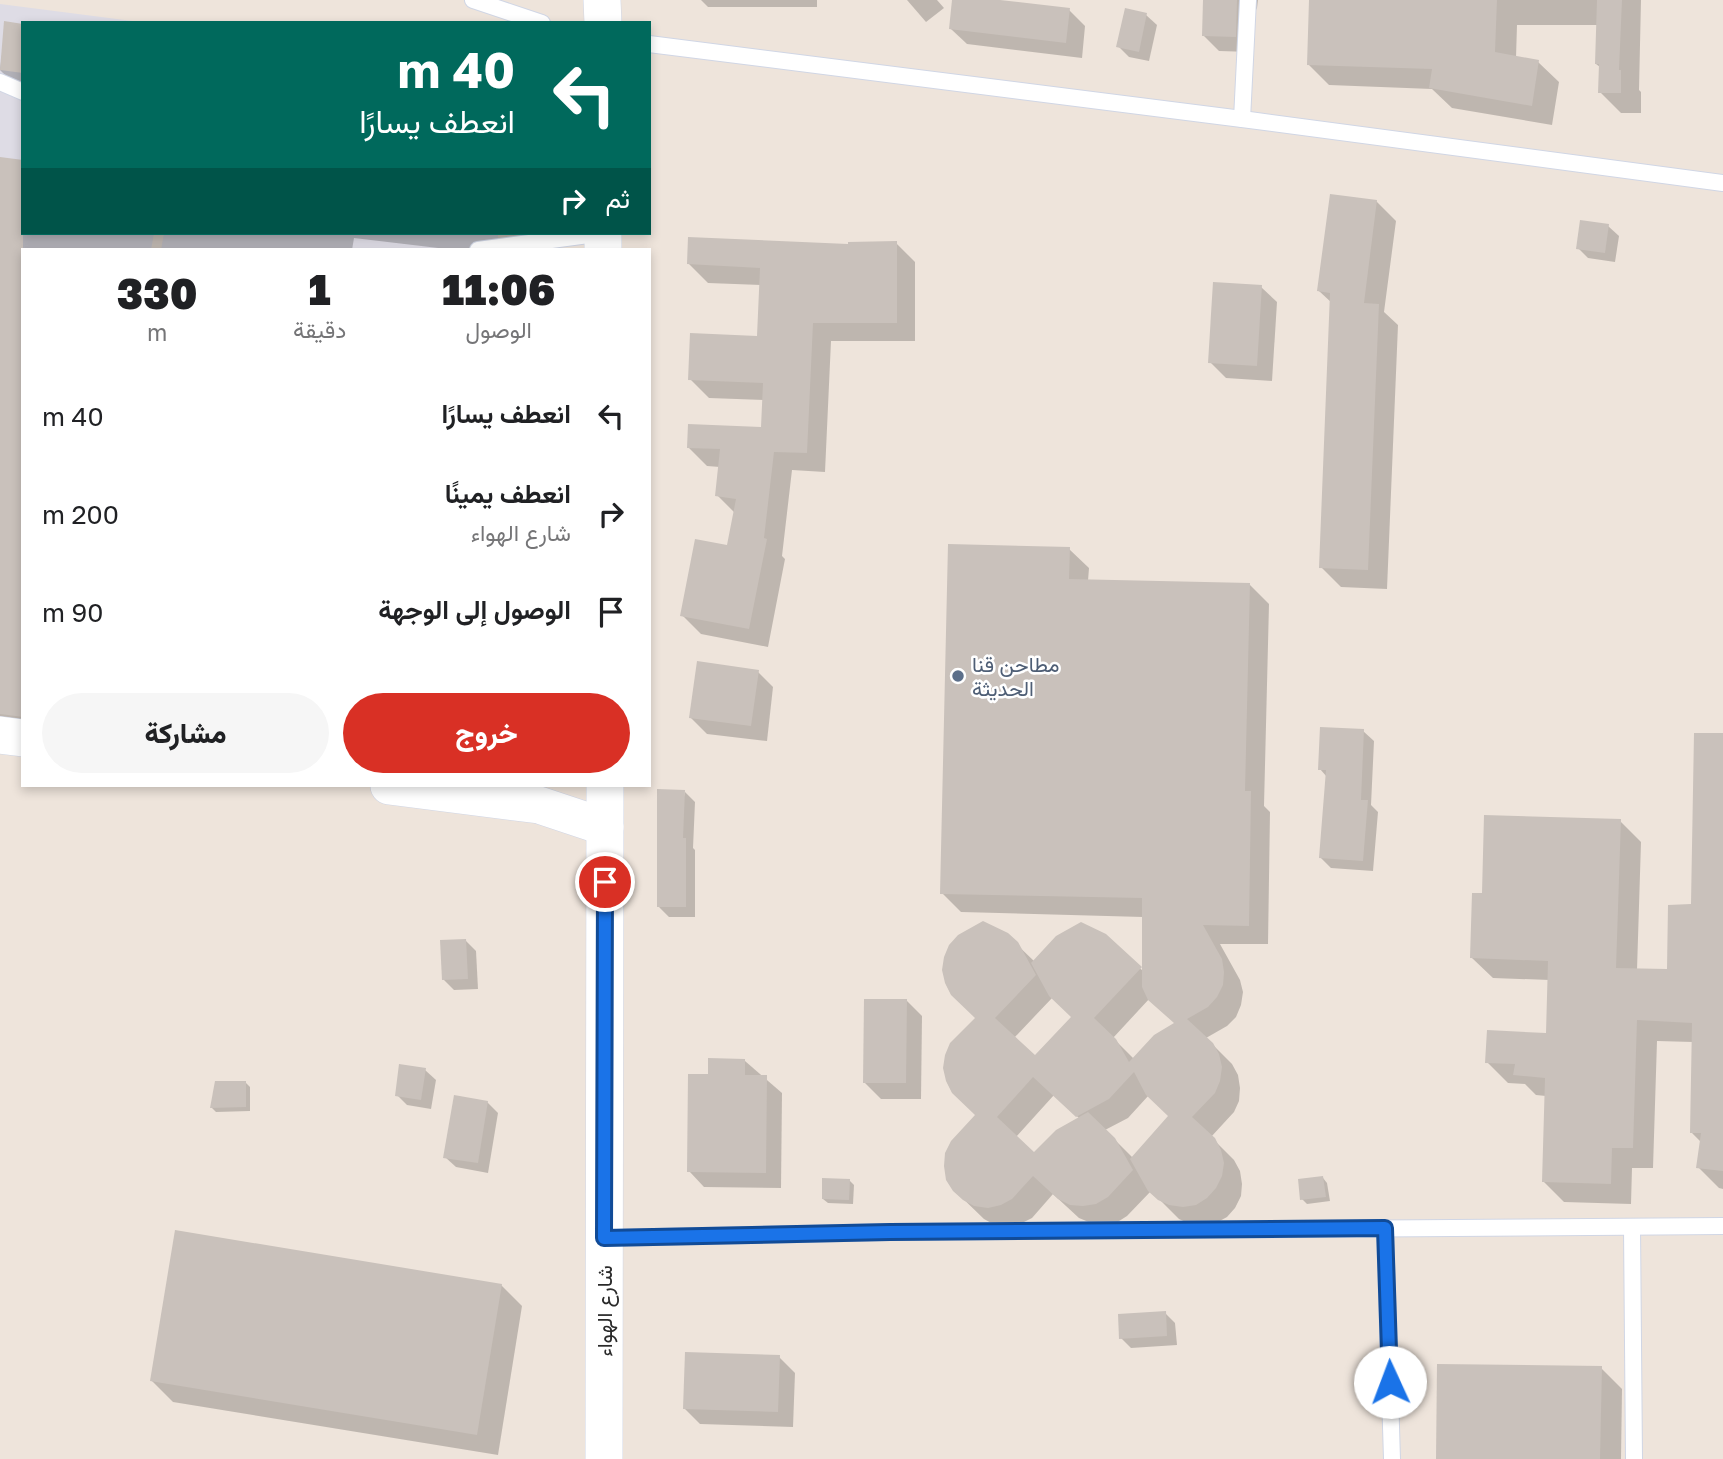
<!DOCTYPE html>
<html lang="ar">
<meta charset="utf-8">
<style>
:root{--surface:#fff;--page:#f6f6f6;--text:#202124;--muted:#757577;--accent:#d93025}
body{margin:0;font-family:"Golos Text",Vazirmatn,sans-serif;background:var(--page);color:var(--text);direction:rtl;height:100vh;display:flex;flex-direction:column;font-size:26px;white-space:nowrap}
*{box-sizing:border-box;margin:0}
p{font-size:23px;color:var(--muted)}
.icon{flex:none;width:38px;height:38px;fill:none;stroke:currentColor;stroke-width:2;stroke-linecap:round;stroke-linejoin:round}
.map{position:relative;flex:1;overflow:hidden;direction:ltr}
.drawer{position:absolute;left:21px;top:248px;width:630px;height:539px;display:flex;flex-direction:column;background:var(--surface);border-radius:0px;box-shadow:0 4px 10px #0003;direction:rtl}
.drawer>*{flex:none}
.top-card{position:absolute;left:21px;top:21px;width:630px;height:214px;border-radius:0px;box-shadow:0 4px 10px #0003;direction:rtl;background:#00695c;color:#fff;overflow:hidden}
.pin{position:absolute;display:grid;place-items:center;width:60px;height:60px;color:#fff;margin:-30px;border:4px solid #fff;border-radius:50%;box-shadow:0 2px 7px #0007}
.me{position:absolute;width:77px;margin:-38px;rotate:358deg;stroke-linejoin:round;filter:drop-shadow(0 0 5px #0008)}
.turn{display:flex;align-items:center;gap:24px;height:147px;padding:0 21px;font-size:32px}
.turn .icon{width:91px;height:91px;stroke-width:2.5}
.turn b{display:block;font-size:49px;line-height:60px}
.then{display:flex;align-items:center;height:66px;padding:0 21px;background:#0003;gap:14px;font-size:26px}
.eta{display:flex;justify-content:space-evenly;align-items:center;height:119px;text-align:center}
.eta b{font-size:42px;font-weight:800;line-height:49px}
.action{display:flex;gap:14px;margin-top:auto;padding:14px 21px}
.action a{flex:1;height:80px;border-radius:42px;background:var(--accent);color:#fff;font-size:28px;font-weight:800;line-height:80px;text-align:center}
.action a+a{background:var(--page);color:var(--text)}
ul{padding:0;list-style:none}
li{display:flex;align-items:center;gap:21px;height:98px;padding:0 21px}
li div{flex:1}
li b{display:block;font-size:26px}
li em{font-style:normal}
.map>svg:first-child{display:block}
</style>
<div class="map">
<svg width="1723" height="1459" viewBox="0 0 1723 1459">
<rect width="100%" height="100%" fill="#eee4db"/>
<!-- industrial -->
<g fill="#dedce5">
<path d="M0 4 148 23H23V233H154L151 250H23L0 343Z"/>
<path d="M164 233H498V250H161Z"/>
</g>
<!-- shadow -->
<g fill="#0003" fill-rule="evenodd">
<path d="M701 0H817V7H708Z"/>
<path d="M907 0H937L944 8 926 22Z"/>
<path d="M954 0H985L1069 10 1085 26 1082 58 967 44 951 29Z"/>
<path d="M1204 0H1258L1257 8 1253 16 1251 52 1219 51 1203 35Z"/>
<path d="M1311 0H1641L1639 90 1641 92V113H1621L1600 92V67L1596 64 1598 25H1517L1516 58 1538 62 1559 82 1552 125 1452 108 1432 89 1329 85 1309 65Z"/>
<path d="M1146 15 1157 25 1149 61 1129 57 1118 46Z"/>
<path d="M6 23 23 26V86L15 85 0 70Z"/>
<path d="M0 158 23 233H521L519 245 484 250H455L354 238 352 250H23V734L0 731Z"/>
<path d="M1376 201 1396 221 1384 312 1398 325 1387 589 1341 587 1321 567 1332 303 1319 291Z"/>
<path d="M1608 226 1619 236 1615 262 1588 258 1578 248Z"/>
<path d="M896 243 915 262V341H831L825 472 792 470 782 556 785 559 768 647 701 634 682 615 729 547 735 513 717 495 720 467 707 466 688 447 762 429 764 400 709 398 690 379 759 338 761 285 708 283 689 264 850 246Z"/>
<path d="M1261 287 1277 302 1272 381 1226 378 1210 362Z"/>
<path d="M1069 549 1089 568 1088 581 1250 585 1269 604 1264 806 1270 812 1268 944H1220L1240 980 1243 992 1241 1005 1236 1017 1227 1026 1206 1038 1232 1064 1238 1075 1240 1088 1239 1101 1234 1112 1211 1137 1234 1160 1240 1171 1242 1184 1241 1196 1235 1208 1227 1217 1216 1223 1190 1224 1179 1219 1151 1191 1127 1216 1116 1223H1091L1079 1218 1053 1194 1032 1218 1020 1224 995 1225 984 1219 954 1190 977 1115V1018L1007 935 1035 962 1105 936 1143 971V917L961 912 942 893ZM1053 997 1073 1017 1035 1057 1014 1038ZM1150 998 1176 1024 1134 1059 1113 1038ZM1054 1095 1080 1119 1034 1155 1016 1137ZM1149 1095 1170 1117 1133 1158 1105 1130 1128 1118Z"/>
<path d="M757 671 773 687 767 741 707 734 691 718Z"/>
<path d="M1363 731 1374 741 1371 805 1378 812 1373 871 1331 868 1320 857 1327 777 1320 769Z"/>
<path d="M1723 735V1189L1719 1188 1698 1167 1701 1142 1692 1133 1693 1042 1657 1041 1653 1168H1632L1631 1204 1564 1202 1543 1181 1546 1096 1536 1095 1525 1084 1508 1083 1487 1062 1548 1035 1550 980 1493 978 1472 958 1483 895 1620 821 1641 842 1637 970 1669 971 1693 905Z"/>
<path d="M685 792 695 802 693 848 695 850V917H669L659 907Z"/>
<path d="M466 941 476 951 478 989 454 990 443 979Z"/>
<path d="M906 1000 922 1016 921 1099H881L865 1083Z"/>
<path d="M745 1061 782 1093 781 1188 704 1187 689 1171 710 1076Z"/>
<path d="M425 1070 436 1080 431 1109 407 1105 397 1095Z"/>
<path d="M245 1082 250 1087V1111L216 1112 211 1107Z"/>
<path d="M487 1102 498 1113 488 1173 456 1167 445 1157Z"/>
<path d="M1323 1178 1327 1183 1330 1201 1307 1204 1302 1199Z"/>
<path d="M849 1180 854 1185 853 1204 828 1203 823 1199Z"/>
<path d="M501 1285 522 1306 498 1455 173 1402 152 1381Z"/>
<path d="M1165 1313 1175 1323 1177 1345 1131 1348 1121 1338Z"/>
<path d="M779 1357 795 1373 793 1427 700 1424 684 1408Z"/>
<path d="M1601 1368 1622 1389 1621 1459H1438Z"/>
</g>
<!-- building -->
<g fill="#c9c1bb" fill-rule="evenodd">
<path d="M952 0H1000L1070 8 1066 43 949 29Z"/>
<path d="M1203 0H1237L1236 37 1202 36Z"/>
<path d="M1309 0H1497L1495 52 1539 60 1532 106 1429 88 1432 69 1307 65Z"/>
<path d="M1597 0H1622L1619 70H1621V93H1598L1599 64H1595Z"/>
<path d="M1125 8 1147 13 1139 52 1116 47Z"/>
<path d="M4 21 23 24V73L0 70Z"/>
<path d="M0 157 23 160V717L0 714Z"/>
<path d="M1330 194 1377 200 1364 303 1379 304 1368 570 1319 568 1330 293 1317 291Z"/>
<path d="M1580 220 1609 224 1605 253 1576 249Z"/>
<path d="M688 237 848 244V242L897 241V323H813L807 453 774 452 764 538 767 539 749 629 680 616 695 539 727 545 736 499 715 496 720 449 687 448 688 424 761 427 763 383 688 380 690 333 757 336 760 268 687 264Z"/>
<path d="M1213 282 1262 285 1257 366 1208 363Z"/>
<path d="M948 544 1070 547 1069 579 1250 583 1245 791H1251L1249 926 1203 925 1222 959 1224 972 1223 985 1217 997 1208 1007 1187 1019 1213 1043 1219 1054 1222 1067 1220 1081 1215 1093 1192 1117 1215 1138 1221 1150 1224 1163 1222 1176 1216 1188 1207 1198 1196 1205 1183 1207 1169 1205 1158 1200 1148 1191 1130 1159 1168 1116 1146 1095 1134 1072 1109 1099 1076 1117 1033 1077 997 1117 1034 1152 1056 1130 1088 1112 1115 1138 1133 1170 1108 1197 1096 1204 1083 1206 1070 1205 1058 1199 1033 1176 1012 1199 1001 1205 988 1208 974 1206 963 1200 953 1191 946 1180 944 1166 945 1153 951 1141 975 1115 952 1093 946 1081 943 1068 945 1055 950 1043 975 1018 951 995 945 983 942 970 944 957 949 945 958 935 983 921 1008 933 1018 942 1036 975 995 1018 1035 1055 1071 1017 1049 996 1031 963 1056 936 1081 922 1106 934 1142 967V898L940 894ZM1142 967V987L1148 1000 1174 1023 1154 1035 1129 1062 1116 1039 1094 1018Z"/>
<path d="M697 661 759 670 751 726 689 718Z"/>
<path d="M1320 727 1364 729 1361 800H1368L1363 861 1319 858 1326 770H1318Z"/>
<path d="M1694 733H1723V1171L1696 1168 1701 1133H1690L1692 1023 1637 1020 1633 1148H1612L1611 1184 1542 1182 1545 1078 1513 1075 1515 1064 1485 1063 1487 1030 1546 1033 1548 961 1470 958 1472 893H1482L1484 815 1621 819 1616 968 1667 969 1668 905 1691 904Z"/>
<path d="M657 789 685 790 683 838H686V907H657Z"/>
<path d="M466 939 468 979 442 980 440 940Z"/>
<path d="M864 999H907L906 1083H863Z"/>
<path d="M708 1058 745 1059V1075H767L766 1173 687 1172 688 1074H708Z"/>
<path d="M399 1064 426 1068 421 1100 395 1096Z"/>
<path d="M215 1081H246V1107L210 1108Z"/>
<path d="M454 1095 488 1101 478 1163 443 1158Z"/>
<path d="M1323 1176 1326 1197 1300 1200 1298 1179Z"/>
<path d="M822 1178 850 1179 849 1200 822 1199Z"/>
<path d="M175 1230 502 1284 477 1435 150 1381Z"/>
<path d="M1166 1311 1167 1336 1119 1339 1118 1314Z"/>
<path d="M685 1352 780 1355 778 1412 683 1409Z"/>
<path d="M1437 1364 1602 1366 1600 1459H1436Z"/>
</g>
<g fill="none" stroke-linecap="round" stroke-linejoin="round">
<defs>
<g id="service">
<path d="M473 0 542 23"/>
<path d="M649 44 1242 119 1723 183"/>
<path d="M0 82 23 92"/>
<path d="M1242 119 1248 0"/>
<path d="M478 250 603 233"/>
<path d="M1632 1227 1634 1459"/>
<path d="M1385 1229 1392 1459"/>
<path d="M604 1238 890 1232 1723 1226"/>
</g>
<g id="tertiary">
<path d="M602 0 603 23"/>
<path d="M603 233V250"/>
<path d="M0 735 23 738"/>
<path d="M389 786 539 805 605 827"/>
<path d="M604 1459 605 786"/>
</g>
</defs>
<!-- service casing -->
<use href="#service" stroke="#d0d6e5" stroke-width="18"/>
<!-- tertiary casing -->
<use href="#tertiary" stroke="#d0d6e5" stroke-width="38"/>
<!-- service -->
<use href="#service" stroke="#fff" stroke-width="16"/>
<!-- tertiary -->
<use href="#tertiary" stroke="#fff" stroke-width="37"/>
</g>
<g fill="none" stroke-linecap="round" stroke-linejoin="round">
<defs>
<path id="route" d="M605 882 604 1238 890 1232 1385 1228 1390 1382"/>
</defs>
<!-- route casing -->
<use href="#route" stroke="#114b97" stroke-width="18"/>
<!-- route -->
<use href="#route" stroke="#1a73e8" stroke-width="12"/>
</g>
<!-- markers -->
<circle fill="#5c6f8a" stroke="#fff" stroke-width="2.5" cx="958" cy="676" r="7"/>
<g text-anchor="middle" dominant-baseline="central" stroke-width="5" stroke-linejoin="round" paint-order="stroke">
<!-- service labels -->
<g font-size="21" fill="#4e5e75" stroke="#fff" text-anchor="start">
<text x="972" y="664">مطاحن قنا<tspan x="972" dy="24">الحديثة</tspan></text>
</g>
<!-- street labels -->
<g font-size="21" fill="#2a2a2a" stroke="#fff">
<text transform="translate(604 1311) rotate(-90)">شارع الهواء</text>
</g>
</g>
</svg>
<div class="pin" style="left:605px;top:882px;background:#d93025"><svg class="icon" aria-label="arrive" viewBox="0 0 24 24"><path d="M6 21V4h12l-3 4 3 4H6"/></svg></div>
<svg class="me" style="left:1390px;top:1382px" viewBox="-20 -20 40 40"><circle r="19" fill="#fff"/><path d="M0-13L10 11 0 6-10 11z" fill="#1a73e8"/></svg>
<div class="top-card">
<div class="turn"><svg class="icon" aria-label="left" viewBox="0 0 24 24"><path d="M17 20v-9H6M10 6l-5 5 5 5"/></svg><div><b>40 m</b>انعطف يسارًا</div></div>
<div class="then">ثم<svg class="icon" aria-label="right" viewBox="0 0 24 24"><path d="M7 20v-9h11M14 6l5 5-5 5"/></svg></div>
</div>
<section class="drawer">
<div class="eta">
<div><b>11:06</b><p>الوصول</p></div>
<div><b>1</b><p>دقيقة</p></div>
<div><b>330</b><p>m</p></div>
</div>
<ul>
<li><svg class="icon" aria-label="left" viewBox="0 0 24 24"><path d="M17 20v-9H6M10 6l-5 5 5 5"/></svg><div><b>انعطف يسارًا</b></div><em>40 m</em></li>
<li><svg class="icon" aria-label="right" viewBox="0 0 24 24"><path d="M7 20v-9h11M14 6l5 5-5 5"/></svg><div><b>انعطف يمينًا</b><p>شارع الهواء</p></div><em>200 m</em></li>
<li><svg class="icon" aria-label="arrive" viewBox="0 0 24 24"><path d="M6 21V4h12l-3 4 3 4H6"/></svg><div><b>الوصول إلى الوجهة</b></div><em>90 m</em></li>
</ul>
<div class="action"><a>خروج</a><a>مشاركة</a></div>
</section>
</div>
